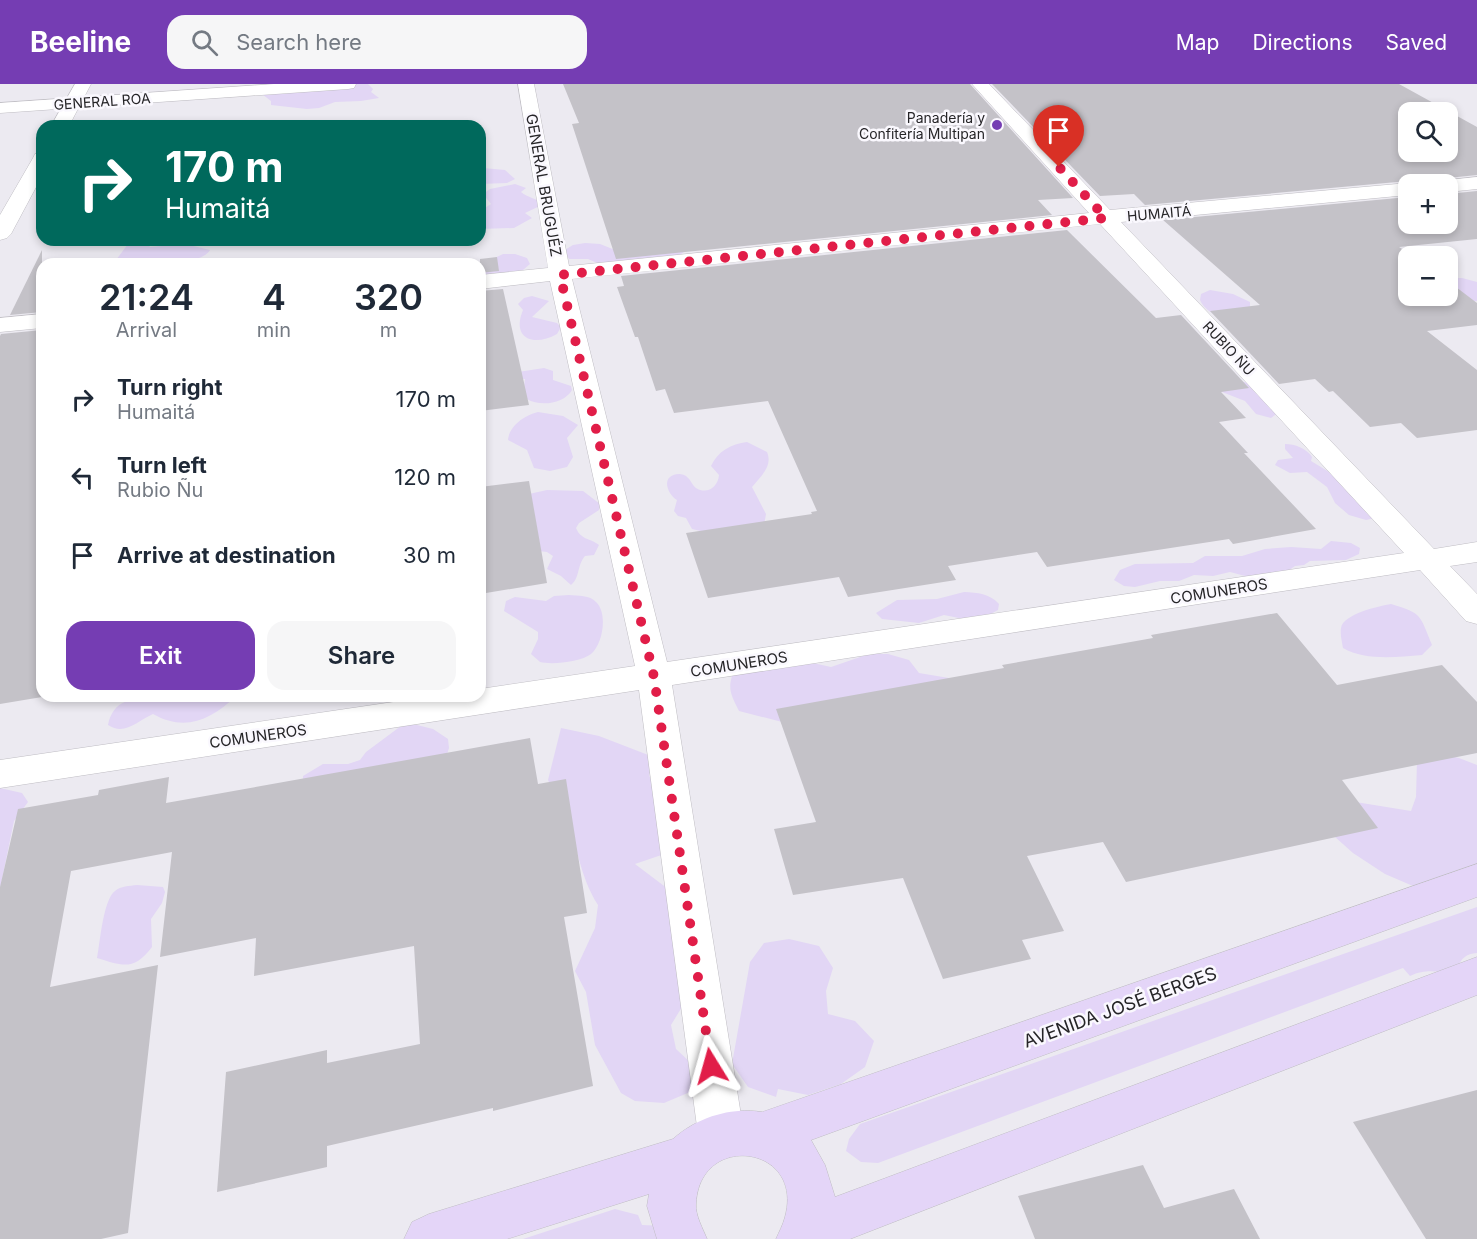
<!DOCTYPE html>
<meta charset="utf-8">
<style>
:root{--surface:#fff;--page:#f6f6f7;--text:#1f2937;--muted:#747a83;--accent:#753db3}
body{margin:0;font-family:Inter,sans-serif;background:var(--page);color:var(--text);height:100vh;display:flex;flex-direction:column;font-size:22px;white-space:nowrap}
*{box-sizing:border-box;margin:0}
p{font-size:20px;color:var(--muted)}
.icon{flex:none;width:33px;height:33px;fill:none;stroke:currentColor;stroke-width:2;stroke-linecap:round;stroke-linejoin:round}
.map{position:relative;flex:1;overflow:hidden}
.side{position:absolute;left:36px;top:174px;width:450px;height:444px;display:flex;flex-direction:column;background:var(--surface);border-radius:18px;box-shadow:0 3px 9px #0003}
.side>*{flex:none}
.hud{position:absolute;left:36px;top:36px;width:450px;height:126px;border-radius:18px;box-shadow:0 3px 9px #0003;background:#00695c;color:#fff;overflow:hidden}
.fabs{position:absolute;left:1398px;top:18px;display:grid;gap:12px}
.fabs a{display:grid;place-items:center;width:60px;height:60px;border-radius:12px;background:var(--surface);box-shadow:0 3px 9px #0003;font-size:30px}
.pin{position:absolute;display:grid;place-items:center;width:51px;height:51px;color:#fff;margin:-62px -26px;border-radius:50% 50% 50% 0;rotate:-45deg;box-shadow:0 0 6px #0007}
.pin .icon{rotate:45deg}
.me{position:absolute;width:66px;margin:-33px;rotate:352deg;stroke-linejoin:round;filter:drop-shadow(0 0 4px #0008)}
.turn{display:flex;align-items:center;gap:21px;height:126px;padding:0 30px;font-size:27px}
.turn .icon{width:78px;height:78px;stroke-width:2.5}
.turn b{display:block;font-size:42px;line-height:51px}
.eta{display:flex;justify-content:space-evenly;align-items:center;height:102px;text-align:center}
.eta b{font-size:36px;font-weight:600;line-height:42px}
.primary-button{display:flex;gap:12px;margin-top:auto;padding:12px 30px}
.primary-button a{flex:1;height:69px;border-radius:18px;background:var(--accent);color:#fff;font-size:24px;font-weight:600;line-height:69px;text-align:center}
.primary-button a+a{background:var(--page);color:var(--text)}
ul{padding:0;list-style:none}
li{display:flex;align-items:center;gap:18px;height:78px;padding:0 30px}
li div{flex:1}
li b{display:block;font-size:22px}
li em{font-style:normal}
header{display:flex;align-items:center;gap:36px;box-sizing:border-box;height:84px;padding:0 30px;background:var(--accent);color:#fff}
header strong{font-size:28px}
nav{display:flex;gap:33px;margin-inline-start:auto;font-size:21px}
.search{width:420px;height:54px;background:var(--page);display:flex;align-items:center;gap:15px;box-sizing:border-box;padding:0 21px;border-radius:18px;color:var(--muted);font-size:22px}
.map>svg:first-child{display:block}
</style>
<header>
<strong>Beeline</strong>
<div class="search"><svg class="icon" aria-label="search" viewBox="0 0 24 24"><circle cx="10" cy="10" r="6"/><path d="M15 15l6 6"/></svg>Search here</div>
<nav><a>Map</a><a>Directions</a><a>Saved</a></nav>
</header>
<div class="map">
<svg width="1477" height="1155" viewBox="0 0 1477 1155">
<rect width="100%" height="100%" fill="#eceaf1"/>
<!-- green -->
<g fill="#e2d6f5">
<path d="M320 0H368L373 5 371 8 379 14 361 17 335 18 319 24 307 25 271 21V17L262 10Z"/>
<path d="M483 84 505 86 515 95 507 99 480 100V85Z"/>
<path d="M515 100 526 104 521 108C528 114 536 114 544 120L525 129 532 134 514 144 480 145V127L491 120 483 110 490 105Z"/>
<path d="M131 156H152L148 160 150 163 185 160 210 166C200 184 134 180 113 180Z"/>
<path d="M585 159 600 160 615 166 685 167 679 172 602 181 588 175H569L563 167 573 161Z"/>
<path d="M503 170H515L527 174 530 180 523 186 480 197V181Z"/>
<path d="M1448 194H1462L1477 198V217L1417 221 1401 208H1408V212H1448Z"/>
<path d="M1210 206 1233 210 1250 218V239C1233 236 1208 234 1200 216L1201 210Z"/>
<path d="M532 212 549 217 532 233 557 239 561 243 557 250C534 263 511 255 523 226L518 220 524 214Z"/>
<path d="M544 284 553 287V296L571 302 572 306C564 320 540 323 527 315L524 303 525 295H521L518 288Z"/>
<path d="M1243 298 1251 299 1279 328 1271 334 1256 330 1245 317 1222 308 1213 314 1159 302Z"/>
<path d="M538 328 563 332 578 341 567 354 573 373 567 383 550 387 534 384 527 366 508 356C509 342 525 331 538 328Z"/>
<path d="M747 358 767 368C773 382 761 392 752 403L766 430 764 441 709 449 692 445 686 434 678 432 674 427 677 416C667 410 660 391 679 390 681 390 686 391 687 393 691 396 692 401 696 404 707 411 718 403 719 391L711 382C718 367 731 360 747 358Z"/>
<path d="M1285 360C1295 360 1306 364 1312 373L1311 377 1339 394 1375 434 1366 436 1349 431 1335 419 1327 403 1307 388 1290 389 1275 381 1278 376 1293 374 1285 365Z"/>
<path d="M547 406 583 407 600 420 599 426 579 439 576 444C581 456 590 454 599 461L594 471 585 472C577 481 580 494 571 501L561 492 547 485 553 472 547 468 530 466 529 410Z"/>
<path d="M1331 457 1351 459 1360 464 1359 470 1346 476 1310 477 1304 481 1295 482 1285 489 1249 493 1230 488 1213 492 1194 491 1179 497H1160L1135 503 1124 502 1114 496 1120 486 1135 480 1193 479 1205 472H1242L1265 465 1291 463 1321 465Z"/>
<path d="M964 508C978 509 989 509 999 520L998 526 983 534 964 535 944 531 919 539 882 535 876 529 897 516 937 515Z"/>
<path d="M569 511C578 512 590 511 596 518 608 529 603 560 591 570 581 578 552 581 540 578L531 570 538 555V548L504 527 506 517 515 513 546 517 554 512Z"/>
<path d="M1391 520C1423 529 1420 532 1432 561L1422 571C1397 573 1365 577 1343 564 1342 558 1340 550 1341 544 1343 530 1379 522 1391 520Z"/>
<path d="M772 570 831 583 869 570H888L909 576 919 589 961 596 786 639 739 627C729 608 727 602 736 582Z"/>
<path d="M154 612H236C211 636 185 648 153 630 137 637 125 652 108 641 113 616 132 614 154 612Z"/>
<path d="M413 640 433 645 448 655 449 664 446 673 303 699V692L323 680H348L360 676 366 668 401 642Z"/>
<path d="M561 644 599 652 656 674 649 691 679 765 635 780 672 808 685 918 671 941 676 965 694 982 690 1008 664 1019 635 1017 621 1009 595 961 586 908 575 887 595 844 598 821C579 791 578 762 565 730 561 718 553 707 548 696Z"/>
<path d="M1432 668 1459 674 1477 681V805L1434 811 1385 790 1353 769 1334 752 1331 714 1411 727 1416 713 1417 677Z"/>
<path d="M0 704 22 709 28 718 14 737 0 805Z"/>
<path d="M137 801 163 803 165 808 162 819 151 835 152 863C134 887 123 882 97 874 100 859 103 816 115 807 121 802 129 802 137 801Z"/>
<path d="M1477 823V869C1466 870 1461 874 1458 884 1439 892 1430 882 1410 892L1403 884 878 1079 861 1078 846 1067 849 1055 860 1040Z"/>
<path d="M789 855 819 862 833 884 826 907 828 930 855 937 874 957 865 983 841 1000 808 1011 778 1005 776 1013 748 1003 732 980 750 878 764 859Z"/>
<path d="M615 1125 638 1131 642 1141 665 1142V1155H523Z"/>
</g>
<!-- building -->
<g fill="#c4c2c8" fill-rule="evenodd">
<path d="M563 0H970L1073 114 1038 116 1052 131 616 175 572 40 579 39Z"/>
<path d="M992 0H1399L1477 43V91L1448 94 1437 100H1416L1408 97 1145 121 1134 110 1100 112ZM1408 28H1448V68H1408Z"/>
<path d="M1477 107V155L1399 163 1413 172H1408V212H1448V197L1477 219V241L1427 247 1477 286V346L1417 354 1401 339 1370 343 1333 307 1329 308 1315 295 1279 300 1210 227 1260 221 1163 136 1408 113V140H1448V110Z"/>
<path d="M1067 146 1156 234 1181 231 1249 304 1221 308 1246 334 1219 338 1248 369H1244L1316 445 1233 460 1229 455 1047 483 1037 468 948 482 956 496 848 513 839 493 708 514 686 449 812 430 811 428 817 427 768 317 674 329 665 305 656 307 638 253H635L617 203 624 202 621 192Z"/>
<path d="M42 166V228L10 231Z"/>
<path d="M497 173 499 187 480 189V175Z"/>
<path d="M503 205 529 321 480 327V207Z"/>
<path d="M42 246V613L0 620V252L1 250Z"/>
<path d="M529 397 547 499 480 510V403Z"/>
<path d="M1277 529 1337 601 1442 581 1477 618V669L1342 696 1378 744 1126 798 1103 758 1027 772 1064 847 1022 856 1031 875 943 895 903 794 793 811 774 745 816 738 776 625 960 592 1004 584 1002 581 1153 554 1151 551Z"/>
<path d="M530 654 538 700 566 695 587 829 564 833 593 1002 493 1027V1024L327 1062V1083L217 1108 226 988 327 966V979L420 960 414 862 254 892 256 854 160 873 172 768 71 787 50 903 158 881 128 1149 101 1155H0V803L18 725 98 711 99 706 169 693 166 719Z"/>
<path d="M1477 1006V1155H1426L1353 1038Z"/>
<path d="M1143 1081 1164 1124 1234 1105 1260 1155H1035L1018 1112Z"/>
</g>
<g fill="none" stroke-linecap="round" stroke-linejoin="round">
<defs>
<g id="minor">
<path d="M274 0H356L354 4 348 5 0 29V19Z"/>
<path d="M518 0H534L569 182 1089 129 972 0H989L1110 126 1408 99 1414 100H1408V111L1121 138 1434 465 1477 458V478L1450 482 1477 510V540L1466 537 1420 486 672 601 744 1050 737 1066 721 1073 705 1066 698 1050 639 606 0 704V676L434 612H480V605L635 582 550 197 480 205V191L548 184ZM1100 140 1404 469 667 578 572 195Z"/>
<path d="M1477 93V105L1448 108V100H1439L1448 96Z"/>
<path d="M42 230V244L0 248V234Z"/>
</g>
<g id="tertiary">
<path d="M75 0H91L69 42H51Z"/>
<path d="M42 68V92L11 150 7 154 0 156V131L33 74 35 70Z"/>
</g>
<path id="secondary" d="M1477 780V813L811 1056 825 1081 835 1113 1477 873V911L850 1155H776C779 1148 783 1141 785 1133 805 1061 699 1047 696 1120 695 1131 703 1145 707 1155H657L647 1122 649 1110 507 1155H404L412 1138 429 1130 673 1055C698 1033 730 1023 762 1028Z"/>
</defs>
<!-- minor casing -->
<use href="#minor" stroke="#bfbdc3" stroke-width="1"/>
<!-- tertiary casing -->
<use href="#tertiary" stroke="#bfbdc3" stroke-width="1"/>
<!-- secondary casing -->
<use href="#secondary" stroke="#bfbdc3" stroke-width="1"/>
<!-- minor -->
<use href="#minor" fill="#fff" fill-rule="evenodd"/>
<!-- tertiary -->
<use href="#tertiary" fill="#fff" fill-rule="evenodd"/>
<!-- secondary -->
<use href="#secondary" fill="#e4d5f8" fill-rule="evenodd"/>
</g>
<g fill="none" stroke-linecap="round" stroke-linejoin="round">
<!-- route -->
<path stroke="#e11d48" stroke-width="10" stroke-dasharray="0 18" d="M711 982 654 593 560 191 1106 134 1059 83"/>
</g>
<!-- markers -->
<circle fill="#753db3" stroke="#faf8fe" stroke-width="2" cx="997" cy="41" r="6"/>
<g text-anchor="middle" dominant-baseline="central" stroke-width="5" stroke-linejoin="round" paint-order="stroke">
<!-- far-street labels -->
<g font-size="14" fill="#262528" stroke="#faf8fe">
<text transform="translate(102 17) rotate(-4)">GENERAL ROA</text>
<text transform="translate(1159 129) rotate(-5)">HUMAITÁ</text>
<text transform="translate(1229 264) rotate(47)">RUBIO ÑU</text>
</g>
<!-- far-poi labels -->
<g font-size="14" fill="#262528" stroke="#faf8fe" text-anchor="end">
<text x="985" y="33">Panadería y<tspan x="985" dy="16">Confitería Multipan</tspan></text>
</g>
<!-- street labels -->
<g font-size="15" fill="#262528" stroke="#faf8fe">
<text transform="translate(544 101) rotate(80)">GENERAL BRUGUÉZ</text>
<text transform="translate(1219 507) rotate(-9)">COMUNEROS</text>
<text transform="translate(739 580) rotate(-9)">COMUNEROS</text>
<text transform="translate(258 652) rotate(-8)">COMUNEROS</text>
</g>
<!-- near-street labels -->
<g font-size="18" fill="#262528" stroke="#faf8fe">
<text transform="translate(1120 923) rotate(-20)">AVENIDA JOSÉ BERGES</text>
</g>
</g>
</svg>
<div class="fabs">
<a><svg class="icon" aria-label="search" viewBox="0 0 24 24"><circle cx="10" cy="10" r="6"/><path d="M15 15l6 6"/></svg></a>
<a>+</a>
<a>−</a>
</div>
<div class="pin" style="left:1059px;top:83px;background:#d93025"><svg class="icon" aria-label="arrive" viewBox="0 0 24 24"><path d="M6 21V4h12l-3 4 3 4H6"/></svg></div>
<svg class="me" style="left:711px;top:982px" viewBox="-20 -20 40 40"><path d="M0-17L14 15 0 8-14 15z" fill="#e11d48" stroke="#fff" stroke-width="4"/></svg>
<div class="hud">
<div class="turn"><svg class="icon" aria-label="right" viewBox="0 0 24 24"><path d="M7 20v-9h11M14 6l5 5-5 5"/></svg><div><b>170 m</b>Humaitá</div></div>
</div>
<section class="side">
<div class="eta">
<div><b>21:24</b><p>Arrival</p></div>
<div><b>4</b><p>min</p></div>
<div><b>320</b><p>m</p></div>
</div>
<ul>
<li><svg class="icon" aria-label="right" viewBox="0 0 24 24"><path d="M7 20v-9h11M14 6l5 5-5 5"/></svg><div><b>Turn right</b><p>Humaitá</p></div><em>170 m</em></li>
<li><svg class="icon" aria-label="left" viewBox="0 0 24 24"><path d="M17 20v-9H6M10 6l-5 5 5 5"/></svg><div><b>Turn left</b><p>Rubio Ñu</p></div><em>120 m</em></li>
<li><svg class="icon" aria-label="arrive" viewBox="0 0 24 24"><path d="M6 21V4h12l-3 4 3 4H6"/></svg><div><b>Arrive at destination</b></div><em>30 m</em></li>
</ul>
<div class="primary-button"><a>Exit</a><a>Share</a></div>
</section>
</div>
